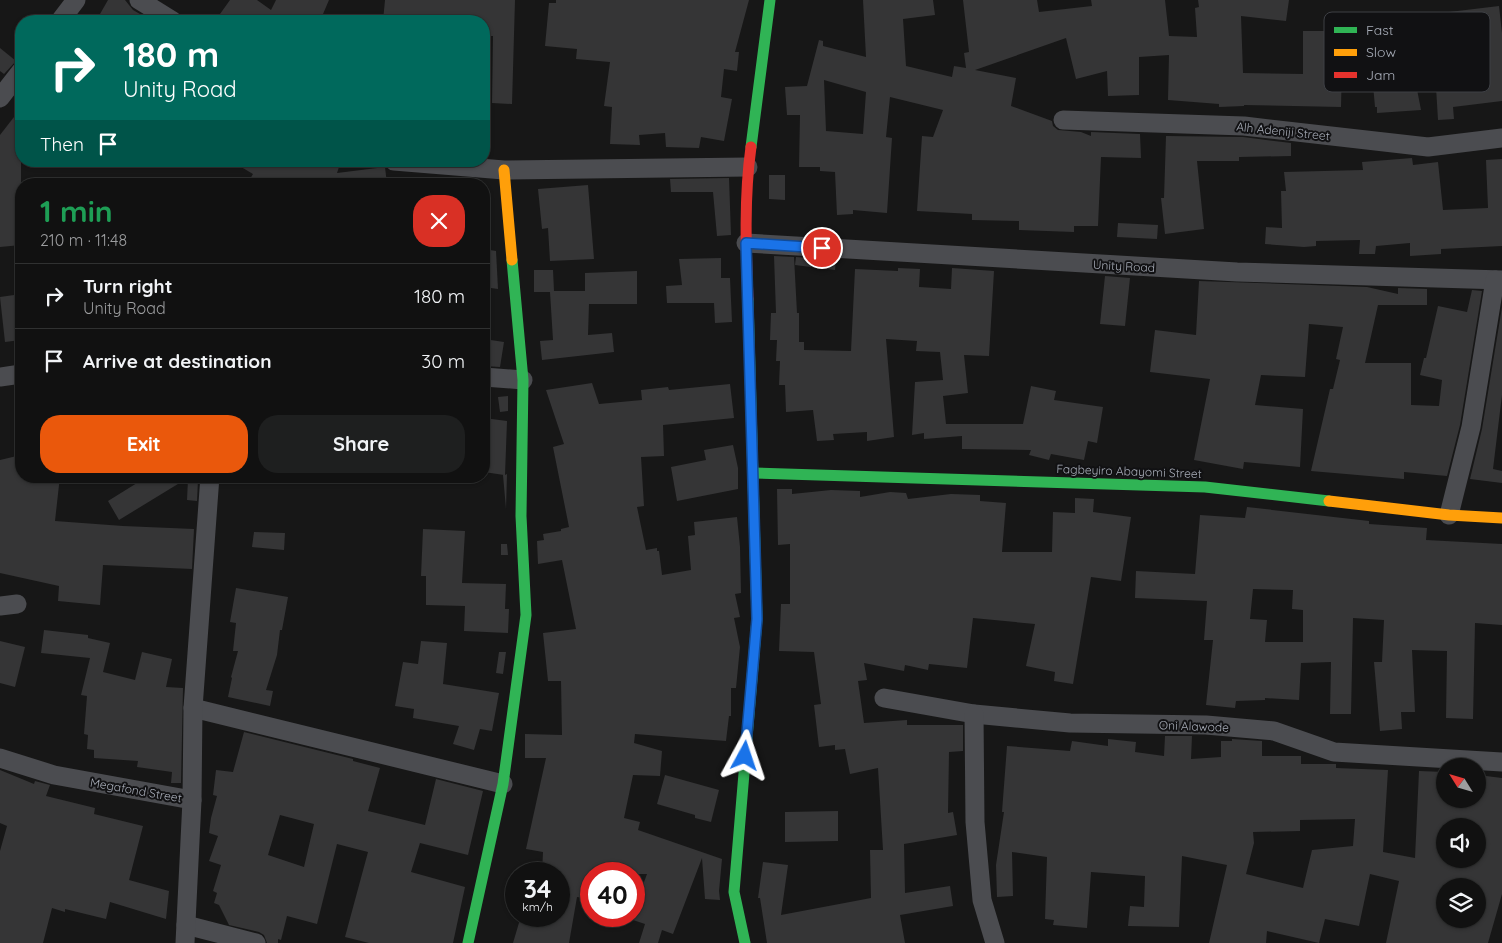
<!DOCTYPE html>
<meta charset="utf-8">
<style>
:root{--surface:#111;--page:#1e1f1f;--text:#f1f3f6;--muted:#9c9d9f;--line:#303131;--accent:#ea580c}
body{margin:0;font-family:Quicksand,sans-serif;background:var(--page);color:var(--text);height:100vh;display:flex;flex-direction:column;font-size:19px;white-space:nowrap}
*{box-sizing:border-box;margin:0}
p{font-size:16px;color:var(--muted)}
.icon{flex:none;width:28px;height:28px;fill:none;stroke:currentColor;stroke-width:2;stroke-linecap:round;stroke-linejoin:round}
.map{position:relative;flex:1;overflow:hidden}
.drawer{position:absolute;left:15px;top:178px;width:475px;height:305px;display:flex;flex-direction:column;background:var(--surface);border-radius:20px;box-shadow:0 1px 4px #0004,0 0 0 1px var(--line)}
.drawer>*{flex:none}
.banner{position:absolute;left:15px;top:15px;width:475px;height:152px;border-radius:20px;box-shadow:0 1px 4px #0004,0 0 0 1px var(--line);background:#00695c;color:#fff;overflow:hidden}
.needle{width:32px;rotate:307deg}
.tools{position:absolute;left:1436px;top:758px;display:grid;gap:10px}
.tools a{display:grid;place-items:center;width:50px;height:50px;border-radius:50%;background:var(--surface);box-shadow:0 1px 4px #0004,0 0 0 1px var(--line);font-size:25px}
.speed{position:absolute;left:505px;top:862px;display:flex;gap:10px;font-size:25px;font-weight:700;text-align:center}
.speed>*{display:grid;place-content:center;width:65px;height:65px;border-radius:50%;background:var(--surface);box-shadow:0 1px 4px #0004,0 0 0 1px var(--line);line-height:1}
.speed small{font-size:12px;font-weight:400}
.speed .limit{border:8px solid #d22;background:#fff;color:#111}
.pin{position:absolute;display:grid;place-items:center;width:42px;height:42px;color:#fff;margin:-21px;border:2px solid #fff;border-radius:50%;box-shadow:0 1px 5px #0007}
.me{position:absolute;width:55px;margin:-28px;rotate:5deg;stroke-linejoin:round;filter:drop-shadow(0 0 4px #0008)}
.turn{display:flex;align-items:center;gap:18px;height:105px;padding:0 25px;font-size:22px}
.turn .icon{width:65px;height:65px;stroke-width:2.5}
.turn b{display:block;font-size:35px;line-height:42px}
.then{display:flex;align-items:center;height:48px;padding:0 25px;background:#0003;gap:10px;font-size:19px}
.round{display:grid;place-items:center;flex:none;width:52px;height:52px;border-radius:20px;background:var(--page)}
.summary{display:flex;align-items:center;justify-content:space-between;height:85px;padding:0 25px}
h1{font-size:30px;font-weight:700;line-height:38px;color:#1e9e55}
.primary-button{display:flex;gap:10px;margin-top:auto;padding:10px 25px}
.primary-button a{flex:1;height:58px;border-radius:20px;background:var(--accent);color:#fff;font-size:20px;font-weight:700;line-height:58px;text-align:center}
.primary-button a+a{background:var(--page);color:var(--text)}
ul{padding:0;list-style:none}
li{display:flex;align-items:center;gap:15px;height:65px;padding:0 25px;border-top:1px solid var(--line)}
li div{flex:1}
li b{display:block;font-size:19px}
li em{font-style:normal}
.map>svg:first-child{display:block}
</style>
<div class="map">
<svg width="1502" height="943" viewBox="0 0 1502 943">
<rect width="100%" height="100%" fill="#171717"/>
<!-- building -->
<g fill="#353536" fill-rule="evenodd">
<path d="M108 0H125L133 10 152 21H96Z"/>
<path d="M230 0H257L271 10 276 0H329L320 21H230L220 14Z"/>
<path d="M385 0H515L512 104 492 103 493 36H484V21H383Z"/>
<path d="M556 0H749L735 52H739L737 71 724 69 721 97 732 99 724 141 701 137 699 148 666 147 665 133 639 135 640 145 610 144 612 107 604 106 610 62 576 59 577 49 545 46 549 3H556Z"/>
<path d="M863 0H933L935 15 903 19 906 66 952 77 954 66 966 68 964 53 969 52 963 0H1037L1039 12 1092 6 1091 0H1165L1169 36 1197 37 1195 8 1199 7 1198 0H1289L1286 21 1241 16 1243 73 1303 74V31H1330V35H1336V64H1342L1341 107 1244 105V106L1219 107V104L1168 100 1169 55 1139 57V95L1108 96 1107 71 1076 79 1066 38 975 70 1016 78 1011 106 1052 121 1053 126 1058 130 1081 132 1091 136V132L1140 134 1141 158 1101 157 1098 226H1074V232L1019 230V221L972 220V214L917 211 922 136 933 137 943 110 890 97 886 137 892 138 887 213 853 210V214L837 215 835 172 820 171V167H799L800 115H787L785 87 807 86 819 40 823 41V46L866 57ZM824 80 866 92 863 134 826 131Z"/>
<path d="M1499 6 1502 33V101L1453 107 1454 119 1438 120 1432 21 1450 20 1449 12Z"/>
<path d="M0 48 16 61 4 74 0 71Z"/>
<path d="M1409 48 1421 110 1377 113V107H1375L1370 51Z"/>
<path d="M21 108V245L0 247V135Z"/>
<path d="M1166 136 1243 137 1291 143V156L1239 157V161H1197L1204 229 1165 234 1161 198H1164Z"/>
<path d="M1412 158 1413 165 1438 162 1443 210 1488 208 1486 160 1502 159V246L1441 249V254L1410 256V243L1376 246 1375 254H1359L1360 240 1316 241V246L1304 247 1265 244 1266 227 1282 228 1281 191H1286L1284 172 1363 170 1362 162Z"/>
<path d="M231 161H341L337 173 385 167 387 184H247L253 174Z"/>
<path d="M769 175H785V200L769 199Z"/>
<path d="M729 178 731 235 717 236 713 192H671L670 179Z"/>
<path d="M588 185 594 259 550 261 548 228 542 229 538 189Z"/>
<path d="M1118 223 1158 225 1157 239 1117 237Z"/>
<path d="M484 249 496 251 498 289 484 287Z"/>
<path d="M774 256 794 257 797 313H799V342H804V350L851 351 855 269 898 271V268L920 269 919 287 951 289 952 268 994 271 989 356 964 355 968 393 943 396 946 424H1023L1031 386 1056 391 1054 400 1103 407 1097 443 1088 441 1084 460 1051 454 1049 460 1029 455 1031 450 962 449V436L924 439V433L912 435 915 382 943 380 940 352 916 351 917 341 886 339 894 437 867 441V432L833 434 834 440 817 441 813 410 786 412 785 385H779L780 361H776L777 340H770L771 313H776Z"/>
<path d="M796 257 836 260 835 270 795 265Z"/>
<path d="M721 258V278H730L732 322 715 323 714 303H667L666 286 682 285 679 259Z"/>
<path d="M534 270H553L554 291H585V273L637 271V304H589L588 335 612 333 614 352 542 360 540 341 553 340 550 292H534Z"/>
<path d="M1105 276 1130 278 1125 326 1100 324Z"/>
<path d="M1199 281 1367 287 1398 294V288L1427 289V305H1378L1365 363H1411V405L1439 406 1442 380 1420 375 1424 358H1426L1438 306 1467 312 1472 290 1482 291 1460 425 1447 476 1404 472V479L1311 471 1330 389H1333L1340 360 1336 359 1343 327 1309 324 1305 377 1261 375 1255 405 1303 409 1300 467 1244 462 1243 469 1194 460 1210 379 1150 372 1155 330 1196 335Z"/>
<path d="M21 294V340L5 342 0 297Z"/>
<path d="M1502 307V395L1493 469 1502 471V483L1470 479 1482 429Z"/>
<path d="M484 339 504 342 500 367 484 366Z"/>
<path d="M592 383 599 404 642 400 641 390 668 387 669 390 730 384 734 418 663 425 664 456 641 457 644 506 637 507 646 550 657 548V551H659L662 575 691 570 688 536 695 535 694 522 737 517 740 547 741 593 735 594 740 617 734 618 740 647 736 688H731V716H729L726 741 635 734 634 743 662 751 660 776 633 775 624 818 640 822 638 830 722 859 719 891 720 900 705 899 702 858 673 934 662 930 658 943H639L645 924 630 919 631 916H634V909L647 874H591V899L577 897 569 943H513L521 916H559V874H542L543 852 526 849 546 758H525V734L562 735 561 681H548L543 633 576 629 562 560 538 564 537 541 544 540 543 534 561 531V529L569 527 553 447 564 444 546 390Z"/>
<path d="M508 396V411L500 412 498 397Z"/>
<path d="M484 418 507 421 505 475 507 474 506 509 503 475H504L484 472Z"/>
<path d="M733 445 738 468V489L677 501 671 467 706 460 704 450Z"/>
<path d="M21 455V476H60L55 521 123 526 194 529 192 569 103 565 100 605 58 601 59 586 0 573V460Z"/>
<path d="M132 476H191L119 520 108 501 137 483Z"/>
<path d="M188 479 198 480 197 501 187 500Z"/>
<path d="M777 489H792V494L831 490 860 491V497L890 492 906 493 908 499 951 494 980 495V501L1006 503 1002 552H1052L1053 512 1075 513V498L1094 499 1093 512 1131 517 1121 581 1091 577 1073 684 1054 681 1055 672 1026 666 1035 624 973 618 967 668 929 664 928 670 905 665 904 671 864 663 867 680 858 681 864 723 907 720V725H963V751L949 752 948 813 953 812 957 835 904 844 905 893 950 886 953 906 900 915 905 943H767L760 898H758L763 862 788 865 781 915 871 898 870 850H883L878 768 850 774 845 749 835 750V745L819 747 814 705 821 704 814 652 779 651 781 604H790V544L778 545Z"/>
<path d="M1247 507 1369 521V524L1427 528 1426 540 1502 544V625L1475 623 1473 719 1446 718 1447 651 1412 650 1415 712H1401L1402 729 1380 731 1374 662H1382L1384 620 1353 618 1351 714H1330L1331 662 1301 663 1299 700 1265 698V700L1236 701 1235 708 1206 705 1213 640H1204L1207 601 1135 598 1136 571 1195 574 1200 515 1245 518ZM1253 589 1293 590 1292 609 1303 610V642H1265L1267 620 1250 619Z"/>
<path d="M423 529 465 531 462 583 506 584 505 609H509L508 633 464 631 465 606 426 605V576H421Z"/>
<path d="M254 532 285 533 284 550 252 547Z"/>
<path d="M501 544H507L508 555H501Z"/>
<path d="M236 588 288 597 282 630H280L277 655 266 690 273 691 270 706 228 697 232 678 231 677 238 651H233L236 623 230 622Z"/>
<path d="M44 630 88 635V638L110 643 103 672 135 680 142 652 172 659 166 687 183 688 181 783H171L172 772 137 767 138 761 94 758V750L87 749 88 735 84 734 87 696 81 695 90 658 41 653Z"/>
<path d="M0 641 25 647 15 687 0 683Z"/>
<path d="M421 641 447 643 443 684 499 693 492 731 480 729 474 750 453 744 459 726 413 718 414 709 395 706 403 662 418 664Z"/>
<path d="M499 652H506L503 674 496 673Z"/>
<path d="M244 732 353 759V761L380 768 368 811 425 825 436 779 483 791 468 855 420 843 411 872 465 887 453 943H369L345 937 368 852 337 844 317 924 287 916 281 940 278 939V943H267L264 935 259 932 229 925 219 905 214 903 217 893 213 891 221 865 209 861 218 836 209 833 211 818 217 796 213 795 216 770 233 772ZM280 815 314 824 304 867 268 855Z"/>
<path d="M1165 736H1192L1191 759 1221 757V741H1232V739L1262 741V756H1301V764H1336V768L1388 770 1383 852 1415 858 1419 771 1445 772V799H1478V775L1502 778V894L1488 943H1386L1399 881 1370 874 1359 926 1325 919 1319 943 1267 931 1266 943H1209L1227 865 1182 856 1179 927 1128 926 1130 906 1144 907 1145 876 1091 872 1087 928 1053 925 1054 920 1045 919 1047 857 1012 852 1013 896 997 897 996 865 1004 812H1002L1007 746 1070 751 1072 741 1108 746V739L1136 742 1135 752 1164 756ZM1355 819 1353 846 1312 850 1303 888 1246 874 1254 843 1253 832 1300 831V820ZM1445 826H1478V859H1445ZM1445 886H1478V919H1445Z"/>
<path d="M0 770 34 784 35 781 50 785 46 796 95 808 94 814 143 826 129 880 169 891 166 919 110 902 106 919 65 909V912L52 908 43 943H0V851L7 826 0 823Z"/>
<path d="M665 775 719 790 711 822 695 818V815L657 804Z"/>
<path d="M838 811V841L785 842V812Z"/>
</g>
<g fill="none" stroke-linecap="round" stroke-linejoin="round">
<!-- street -->
<g stroke="#4b4c50" stroke-width="19">
<path d="M139 0 173 21"/>
<path d="M60 21 76 0"/>
<path d="M0 98 21 71"/>
<path d="M1063 120 1244 126 1428 147 1502 138"/>
<path d="M394 161 504 170 748 167"/>
<path d="M746 243 1237 272 1502 280"/>
<path d="M0 377 21 374"/>
<path d="M484 377 523 380"/>
<path d="M1449 515 1471 427 1495 280"/>
<path d="M0 606 17 604"/>
<path d="M884 698 974 714 1070 723 1206 725 1274 731 1334 752 1502 762"/>
<path d="M193 708 503 784"/>
<path d="M974 714 975 822 982 900 995 943"/>
<path d="M0 758 54 775 192 800"/>
<path d="M186 925 256 943"/>
<path d="M185 943 192 800 193 708 210 476"/>
</g>
<!-- fast -->
<g stroke="#30b455" stroke-width="11">
<path d="M751 147 770 0"/>
<path d="M753 473 1205 487 1329 501"/>
<path d="M468 943 503 784 526 615 521 516 523 380 512 260"/>
<path d="M745 943 734 892 757 619 748 299"/>
</g>
<!-- slow -->
<g stroke="#ff9f0a" stroke-width="11">
<path d="M504 170 512 260"/>
<path d="M1329 501 1449 515 1502 518"/>
</g>
<!-- jam -->
<path stroke="#e5322d" stroke-width="11" d="M748 299C746 249 744 197 751 147"/>
</g>
<g fill="none" stroke-linecap="round" stroke-linejoin="round">
<defs>
<path id="route" d="M745 756 757 619 746 243 822 248"/>
</defs>
<!-- route casing -->
<use href="#route" stroke="#114b97" stroke-width="12"/>
<!-- route -->
<use href="#route" stroke="#1a73e8" stroke-width="9"/>
</g>
<g text-anchor="middle" dominant-baseline="central" stroke-width="4" stroke-linejoin="round" paint-order="stroke">
<!-- street labels -->
<g font-size="12" fill="#a8adb8" stroke="#111113">
<text transform="translate(1283 131) rotate(6)">Alh Adeniji Street</text>
<text transform="translate(1124 266) rotate(3)">Unity Road</text>
<text transform="translate(1129 471) rotate(2)">Fagbeyiro Abayomi Street</text>
<text transform="translate(1194 726) rotate(2)">Oni Alawode</text>
<text transform="translate(136 790) rotate(10)">Megafond Street</text>
</g>
</g>
<!-- legend -->
<rect x="1324" y="12" width="166" height="80" rx="8" fill="#111113" stroke="#3e4045" stroke-width="1"/>
<rect x="1334" y="27" width="23" height="6" fill="#30b455"/>
<rect x="1334" y="49" width="23" height="7" fill="#ff9f0a"/>
<rect x="1334" y="72" width="23" height="6" fill="#e5322d"/>
<g font-size="14" fill="#a8adb8">
<text x="1366" y="35">Fast</text>
<text x="1366" y="57">Slow</text>
<text x="1366" y="80">Jam</text>
</g>
</svg>
<div class="tools">
<a><svg class="needle" viewBox="-14 -14 28 28"><path d="M0-13l5 13h-10z" fill="#e53935"/><path d="M0 13l5-13h-10z" fill="#9c9d9f"/></svg></a>
<a><svg class="icon" aria-label="sound" viewBox="0 0 24 24"><path d="M4 9h4l5-4v14l-5-4H4zM17 9q2 3 0 6"/></svg></a>
<a><svg class="icon" aria-label="layers" viewBox="0 0 24 24"><path d="M12 4l9 5-9 5-9-5zM3 14l9 5 9-5"/></svg></a>
</div>
<div class="speed"><div>34<small>km/h</small></div><div class="limit">40</div></div>
<div class="pin" style="left:822px;top:248px;background:#d93025"><svg class="icon" aria-label="arrive" viewBox="0 0 24 24"><path d="M6 21V4h12l-3 4 3 4H6"/></svg></div>
<svg class="me" style="left:745px;top:756px" viewBox="-20 -20 40 40"><path d="M0-17L14 15 0 8-14 15z" fill="#1a73e8" stroke="#fff" stroke-width="4"/></svg>
<div class="banner">
<div class="turn"><svg class="icon" aria-label="right" viewBox="0 0 24 24"><path d="M7 20v-9h11M14 6l5 5-5 5"/></svg><div><b>180 m</b>Unity Road</div></div>
<div class="then">Then<svg class="icon" aria-label="arrive" viewBox="0 0 24 24"><path d="M6 21V4h12l-3 4 3 4H6"/></svg></div>
</div>
<section class="drawer">
<div class="summary"><div><h1>1 min</h1><p>210 m · 11:48</p></div><a class="round" style="background:#d93025;color:#fff"><svg class="icon" aria-label="close" viewBox="0 0 24 24"><path d="M6 6l12 12M18 6L6 18"/></svg></a></div>
<ul>
<li><svg class="icon" aria-label="right" viewBox="0 0 24 24"><path d="M7 20v-9h11M14 6l5 5-5 5"/></svg><div><b>Turn right</b><p>Unity Road</p></div><em>180 m</em></li>
<li><svg class="icon" aria-label="arrive" viewBox="0 0 24 24"><path d="M6 21V4h12l-3 4 3 4H6"/></svg><div><b>Arrive at destination</b></div><em>30 m</em></li>
</ul>
<div class="primary-button"><a>Exit</a><a>Share</a></div>
</section>
</div>
